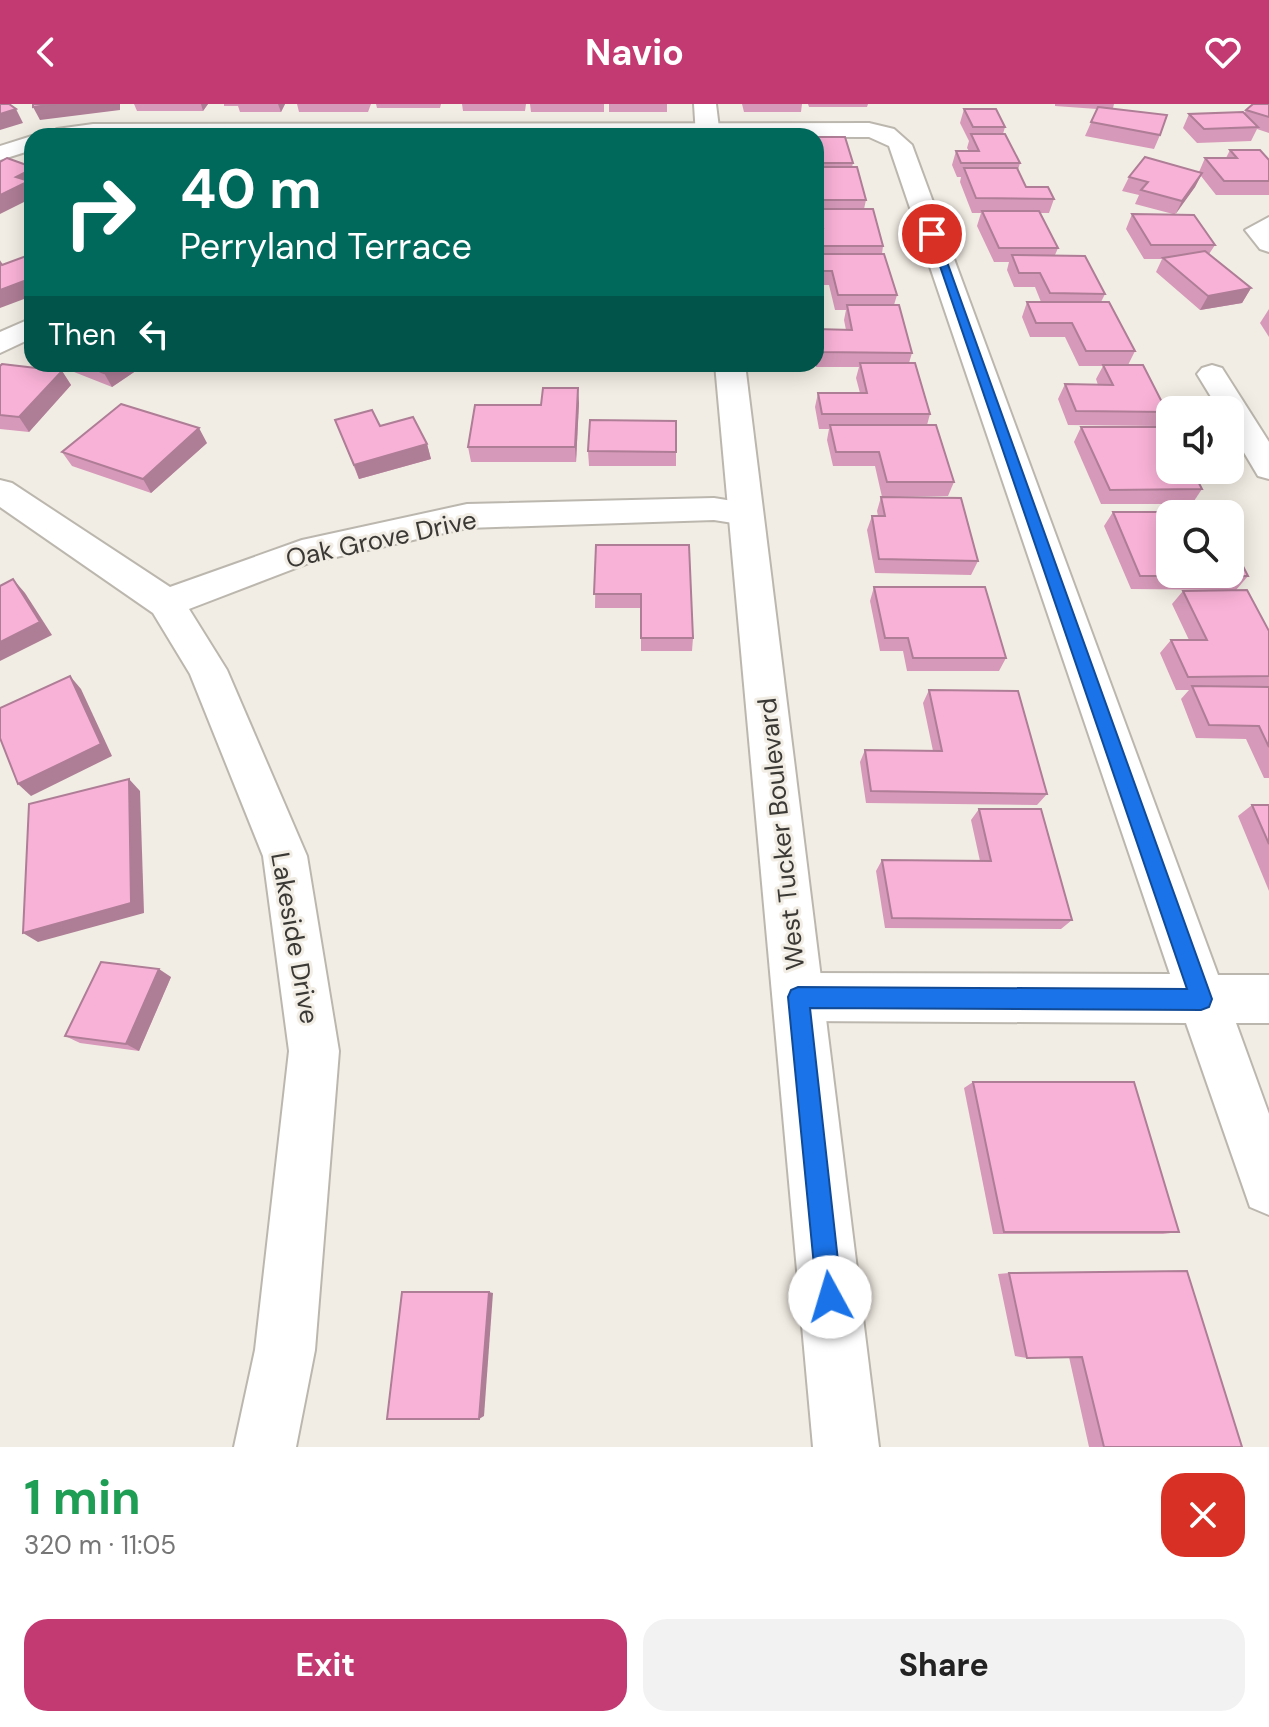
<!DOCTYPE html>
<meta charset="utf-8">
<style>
:root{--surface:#fff;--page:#f2f2f2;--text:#222;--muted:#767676;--accent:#c33971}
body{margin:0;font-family:"DM Sans",sans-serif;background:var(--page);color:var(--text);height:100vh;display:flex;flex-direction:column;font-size:30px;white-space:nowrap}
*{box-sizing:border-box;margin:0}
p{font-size:26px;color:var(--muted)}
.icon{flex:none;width:44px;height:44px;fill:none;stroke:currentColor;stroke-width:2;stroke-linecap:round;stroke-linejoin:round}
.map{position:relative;height:1343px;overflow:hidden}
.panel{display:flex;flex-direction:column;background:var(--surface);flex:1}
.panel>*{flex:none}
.guide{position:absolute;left:24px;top:24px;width:800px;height:244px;border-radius:24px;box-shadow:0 4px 20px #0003;background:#00695c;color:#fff;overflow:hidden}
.fabs{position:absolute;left:1156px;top:292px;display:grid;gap:16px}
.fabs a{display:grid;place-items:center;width:88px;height:88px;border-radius:16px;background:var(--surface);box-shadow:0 4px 20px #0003;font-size:40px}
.pin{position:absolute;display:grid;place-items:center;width:68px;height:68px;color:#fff;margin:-34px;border:4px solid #fff;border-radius:50%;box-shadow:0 2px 8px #0007}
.me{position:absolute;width:88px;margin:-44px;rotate:354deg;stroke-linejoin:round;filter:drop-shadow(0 0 6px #0008)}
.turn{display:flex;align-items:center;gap:28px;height:168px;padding:0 24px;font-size:36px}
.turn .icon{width:104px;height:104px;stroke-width:2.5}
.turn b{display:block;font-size:56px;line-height:68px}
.then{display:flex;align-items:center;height:76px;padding:0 24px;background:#0003;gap:16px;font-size:30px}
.round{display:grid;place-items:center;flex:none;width:84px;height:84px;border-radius:24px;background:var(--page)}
.headline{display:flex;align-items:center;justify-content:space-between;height:136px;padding:0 24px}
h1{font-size:48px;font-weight:700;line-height:60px;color:#1e9e55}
.action{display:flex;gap:16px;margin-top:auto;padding:16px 24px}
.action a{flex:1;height:92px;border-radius:24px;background:var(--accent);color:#fff;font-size:32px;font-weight:700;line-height:92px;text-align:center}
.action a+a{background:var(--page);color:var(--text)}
header{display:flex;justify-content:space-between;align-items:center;height:104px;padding:0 24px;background:var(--accent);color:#fff;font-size:36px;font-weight:700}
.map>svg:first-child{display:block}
</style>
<header><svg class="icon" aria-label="back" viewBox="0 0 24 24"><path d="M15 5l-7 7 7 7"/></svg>Navio<svg class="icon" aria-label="heart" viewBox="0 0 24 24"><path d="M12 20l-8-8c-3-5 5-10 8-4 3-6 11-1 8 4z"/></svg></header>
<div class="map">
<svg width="1269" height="1343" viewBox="0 0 1269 1343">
<rect width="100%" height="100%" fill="#f2ede4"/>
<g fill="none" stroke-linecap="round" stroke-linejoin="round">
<defs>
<g id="minor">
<path d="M869 19 894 25 912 41 1218 871H1269V919H1236L1269 1010V1111L1250 1103 1186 919 798 917 781 910 774 893 781 876 798 869 1170 870 889 42 869 33 46 32 57 25 93 20Z"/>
<path d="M32 32V46L0 56V42Z"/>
<path d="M1269 113V148L1260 145 1245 126Z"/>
<path d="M32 214V234L0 249V228Z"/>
<path d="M1212 261 1222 264 1269 338V375L1258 372 1230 325V306H1219L1197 270 1202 264Z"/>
<path d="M0 376 12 379 170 483 302 436 467 400 714 394 758 401 763 409 758 417 746 421 714 416 467 424 309 459 189 505 227 566 307 752 339 947 315 1246 296 1343H234L255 1246 289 947 263 752 190 570 153 509 0 403Z"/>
</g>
<g id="tertiary">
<path d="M694 0H716L720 32H696Z"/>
<path d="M715 260H745L879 1343H813Z"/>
</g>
</defs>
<!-- minor casing -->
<use href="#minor" stroke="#bcb7ae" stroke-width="4"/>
<!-- tertiary casing -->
<use href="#tertiary" stroke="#bcb7ae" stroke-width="4"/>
<!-- minor -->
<use href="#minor" fill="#fff" fill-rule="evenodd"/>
<!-- tertiary -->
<use href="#tertiary" fill="#fff" fill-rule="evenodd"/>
</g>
<!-- wall -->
<g fill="#d699b9">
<path d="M134 0H208L203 7H137Z"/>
<path d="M224 0H285L281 8H240L238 2H224Z"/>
<path d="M297 0H371L368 8H299Z"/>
<path d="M376 0H441L440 4H377Z"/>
<path d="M462 0H526L525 7H463Z"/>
<path d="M530 0H604V8H531Z"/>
<rect x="609" y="0" width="58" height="8"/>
<path d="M742 0H802L801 8H744Z"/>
<path d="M808 0H868L867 3H809Z"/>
<path d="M1055 0H1114L1113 4 1160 31 1154 45 1085 32 1097 5 1055 2Z"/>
<path d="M1269 0V29L1257 25 1251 37 1197 39 1183 24 1189 10H1244L1246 6Z"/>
<path d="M964 5 1005 23 1003 30 1020 59 1018 66 1026 83 1054 95 1049 109H1040L1058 144 1055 151 1105 190 1101 198 1135 247 1128 261 1167 308 1158 322 1068 321 1058 295 1065 280 1098 281 1096 275 1103 262H1079L1065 233H1030L1022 213 1027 198H1041L1035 183H1014L1007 166 1009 158H994L977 122 981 109H972L960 78 961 73H957L952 61 956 47H969L967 44 969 37 960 19Z"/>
<path d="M816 33 853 59 852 63 866 96 864 105 883 142 882 150 897 191 894 201 912 249 909 259 930 310 927 321 954 378 948 392 882 393 875 362H833L827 336 829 325H819L815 303 818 289H860L856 274 859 263H816V225L846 226 844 216 846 206H835L829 181H816V119L817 110H816Z"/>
<path d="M1230 46 1269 56V91H1216L1201 72 1195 83 1175 110 1215 141 1209 150 1251 184 1242 199 1200 206 1156 168 1162 155H1144L1126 125 1132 110H1173L1135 100 1139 91 1122 87 1129 73 1199 68 1205 54H1226Z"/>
<path d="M1269 205V233L1260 219Z"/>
<path d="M66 260H146L112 283 69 266Z"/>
<path d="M0 262 62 267 71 281 29 328 0 325Z"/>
<path d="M579 299 576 358H471L468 343 541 301Z"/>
<path d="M335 316 380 322 427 340 431 355 359 375Z"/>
<path d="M1081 323 1202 385 1192 400H1101L1074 338Z"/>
<path d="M207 339 151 389 72 362 62 348Z"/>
<path d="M588 347 676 348V362H589Z"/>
<path d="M881 393 978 457 971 471 875 469 867 426 872 412H878L877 407Z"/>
<path d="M1113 408 1170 470 1248 472 1236 486 1131 485 1104 422Z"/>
<path d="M596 441 693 534 692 547H641V504H595Z"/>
<path d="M874 483 1006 554 999 567H907L903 547H880L870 497Z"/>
<path d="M1183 487 1269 527V674H1264L1246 635 1196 634 1181 595 1189 586H1176L1160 549 1171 536H1189L1172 500Z"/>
<path d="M929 586 1047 690 1037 701 866 699 860 658 865 646 933 647 923 599Z"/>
<path d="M1252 701H1269V787L1238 712Z"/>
<path d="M979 705 1072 816 1061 825 885 824 876 767 882 756 980 757 971 716Z"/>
<path d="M171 873 139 947 80 939 65 932Z"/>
<path d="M973 978 1179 1128 1163 1130H993L964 984Z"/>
<path d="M1009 1169 1242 1343H1089L1069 1253 1027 1254 1015 1252 998 1170Z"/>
</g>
<!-- shaded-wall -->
<g fill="#ae7d96">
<path d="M56 0H120V6L40 16 33 3Z"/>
<path d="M201 0H208L203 7Z"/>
<path d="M278 0H285L281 8Z"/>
<path d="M16 5 23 19 0 26V10Z"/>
<path d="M32 65V94L0 110V91L16 73Z"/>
<path d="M1202 69 1195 83 1175 111 1182 97Z"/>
<path d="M32 174V192L0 204V186Z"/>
<path d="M1251 184 1242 199 1200 206 1208 192Z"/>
<path d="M117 260H146L112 283 104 269Z"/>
<path d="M62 267 71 281 29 328 19 313Z"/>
<path d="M578 284 579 299 576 358 575 343Z"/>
<path d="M199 324 207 339 151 389 143 375Z"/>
<path d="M427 340 431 355 359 375 354 361Z"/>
<path d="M13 475 25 489 52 531 0 557V538Z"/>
<path d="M70 572 81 585 112 652 31 692 18 680Z"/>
<path d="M129 675 140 687 144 809 38 838 23 829Z"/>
<path d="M159 865 171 873 139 947 126 940Z"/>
<path d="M489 1188 493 1189 484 1312 479 1315Z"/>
</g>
<!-- building -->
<g fill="#f9b2d7" stroke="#ae7d96" stroke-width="2">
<path d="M0 0H9L16 5 0 10Z"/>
<path d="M33 0H56L33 3Z"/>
<path d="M1253 0H1269V13L1246 6Z"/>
<path d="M1098 3 1167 11 1160 31 1091 18Z"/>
<path d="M964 5H996L1005 23H973Z"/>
<path d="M1243 8 1258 23 1204 25 1189 10Z"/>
<path d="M971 30H1005L1020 59H961L956 47H979Z"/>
<path d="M816 33H845L853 59H816Z"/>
<path d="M1230 46H1260L1269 56V77H1224L1205 54H1237Z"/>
<path d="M1145 53 1202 69 1182 97 1141 86 1148 78 1129 73Z"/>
<path d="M7 54 32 63V65L16 73 29 77 0 91V58Z"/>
<path d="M816 63H857L866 96H816V83H818L816 76Z"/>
<path d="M964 64H1017L1026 83H1048L1054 95 976 94Z"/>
<path d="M818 105H873L883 142H816V124H823Z"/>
<path d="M982 107H1039L1058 144H999Z"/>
<path d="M1132 110 1194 111 1215 141H1151Z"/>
<path d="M1205 147 1251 184 1208 192 1163 154Z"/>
<path d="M816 150H884L897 191H838L832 167H816Z"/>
<path d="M29 151 32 154V174L0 186V158L2 161Z"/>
<path d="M1012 151 1085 152 1105 190 1050 189 1040 169H1019Z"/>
<path d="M1027 198H1109L1135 247H1086L1072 219H1036Z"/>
<path d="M847 201H899L912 249 819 248 816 225 852 226Z"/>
<path d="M860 259H915L930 310H822L818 289H867Z"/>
<path d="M2 260 62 267 19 313 0 311V262Z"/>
<path d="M82 260H117L104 269Z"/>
<path d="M1103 261H1143L1167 308 1076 307 1065 280 1113 281Z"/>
<path d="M543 284H578L575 343H468L475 301H541Z"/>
<path d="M121 300 199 324 143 375 62 348Z"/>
<path d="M372 306 380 322 413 313 427 340 354 361 335 316Z"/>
<path d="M590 316 676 317V348L588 347Z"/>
<path d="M830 321H936L954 378H887L879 348H836Z"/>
<path d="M1081 323H1168L1170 326V366H1192L1202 385 1110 386Z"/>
<path d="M881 393 961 394 978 457 879 455 872 412H885Z"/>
<path d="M1113 408H1168L1170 413V470H1230L1231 439 1248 472H1140Z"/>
<path d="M596 441H689L693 534H641V490H594Z"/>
<path d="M13 475 40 518 0 538V482Z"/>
<path d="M874 483H985L1006 554H913L908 534H885Z"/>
<path d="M1247 486 1269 527V572L1188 573 1171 536H1207L1183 487Z"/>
<path d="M70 572 101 640 18 680 0 634V604Z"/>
<path d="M1192 582 1269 583V643L1259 622 1209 621Z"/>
<path d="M929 586 1018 587 1047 690 871 687 865 646 942 647Z"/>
<path d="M129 675 131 799 23 829 29 700Z"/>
<path d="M1252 701H1269V740Z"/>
<path d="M979 705H1041L1072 816 892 814 882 756 991 757Z"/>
<path d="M101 858 159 865 126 940 65 932Z"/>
<path d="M973 978H1134L1179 1128H1004Z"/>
<path d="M1187 1167 1242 1343H1104L1082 1253 1027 1254 1009 1169Z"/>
<path d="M402 1188H489L479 1315H387Z"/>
</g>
<!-- route -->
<path fill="#1a73e8" stroke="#114b97" stroke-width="2" d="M928 127 937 130 1212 895 1209 903 1201 906 810 904 842 1193 839 1202 830 1206 821 1202 817 1193 788 893 791 886 798 883 1187 885Z"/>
<g text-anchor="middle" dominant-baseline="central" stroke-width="6" stroke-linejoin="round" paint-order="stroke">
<!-- street labels -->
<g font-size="26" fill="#3b3935" stroke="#f2ede4">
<text transform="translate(381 435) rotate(-12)">Oak Grove Drive</text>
<text transform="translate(781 730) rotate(-96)">West Tucker Boulevard</text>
<text transform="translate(295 834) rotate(80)">Lakeside Drive</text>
</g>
</g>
</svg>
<div class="fabs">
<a><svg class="icon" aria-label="sound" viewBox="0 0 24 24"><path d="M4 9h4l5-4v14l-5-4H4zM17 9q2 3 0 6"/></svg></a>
<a><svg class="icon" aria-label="search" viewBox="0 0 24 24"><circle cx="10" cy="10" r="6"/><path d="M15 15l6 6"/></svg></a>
</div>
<div class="pin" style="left:932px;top:130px;background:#d93025"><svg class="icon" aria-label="arrive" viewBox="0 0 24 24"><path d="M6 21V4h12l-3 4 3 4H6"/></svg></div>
<svg class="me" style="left:830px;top:1193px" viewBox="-20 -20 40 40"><circle r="19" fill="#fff"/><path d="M0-13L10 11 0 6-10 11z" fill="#1a73e8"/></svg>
<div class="guide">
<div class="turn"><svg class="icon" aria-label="right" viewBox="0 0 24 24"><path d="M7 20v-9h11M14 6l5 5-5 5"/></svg><div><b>40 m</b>Perryland Terrace</div></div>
<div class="then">Then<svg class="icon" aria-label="left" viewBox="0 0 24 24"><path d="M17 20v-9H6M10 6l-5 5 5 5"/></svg></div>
</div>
</div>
<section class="panel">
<div class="headline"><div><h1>1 min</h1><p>320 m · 11:05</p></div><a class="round" style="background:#d93025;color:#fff"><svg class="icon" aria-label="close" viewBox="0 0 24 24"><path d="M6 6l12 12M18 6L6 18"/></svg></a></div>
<div class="action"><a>Exit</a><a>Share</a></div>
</section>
